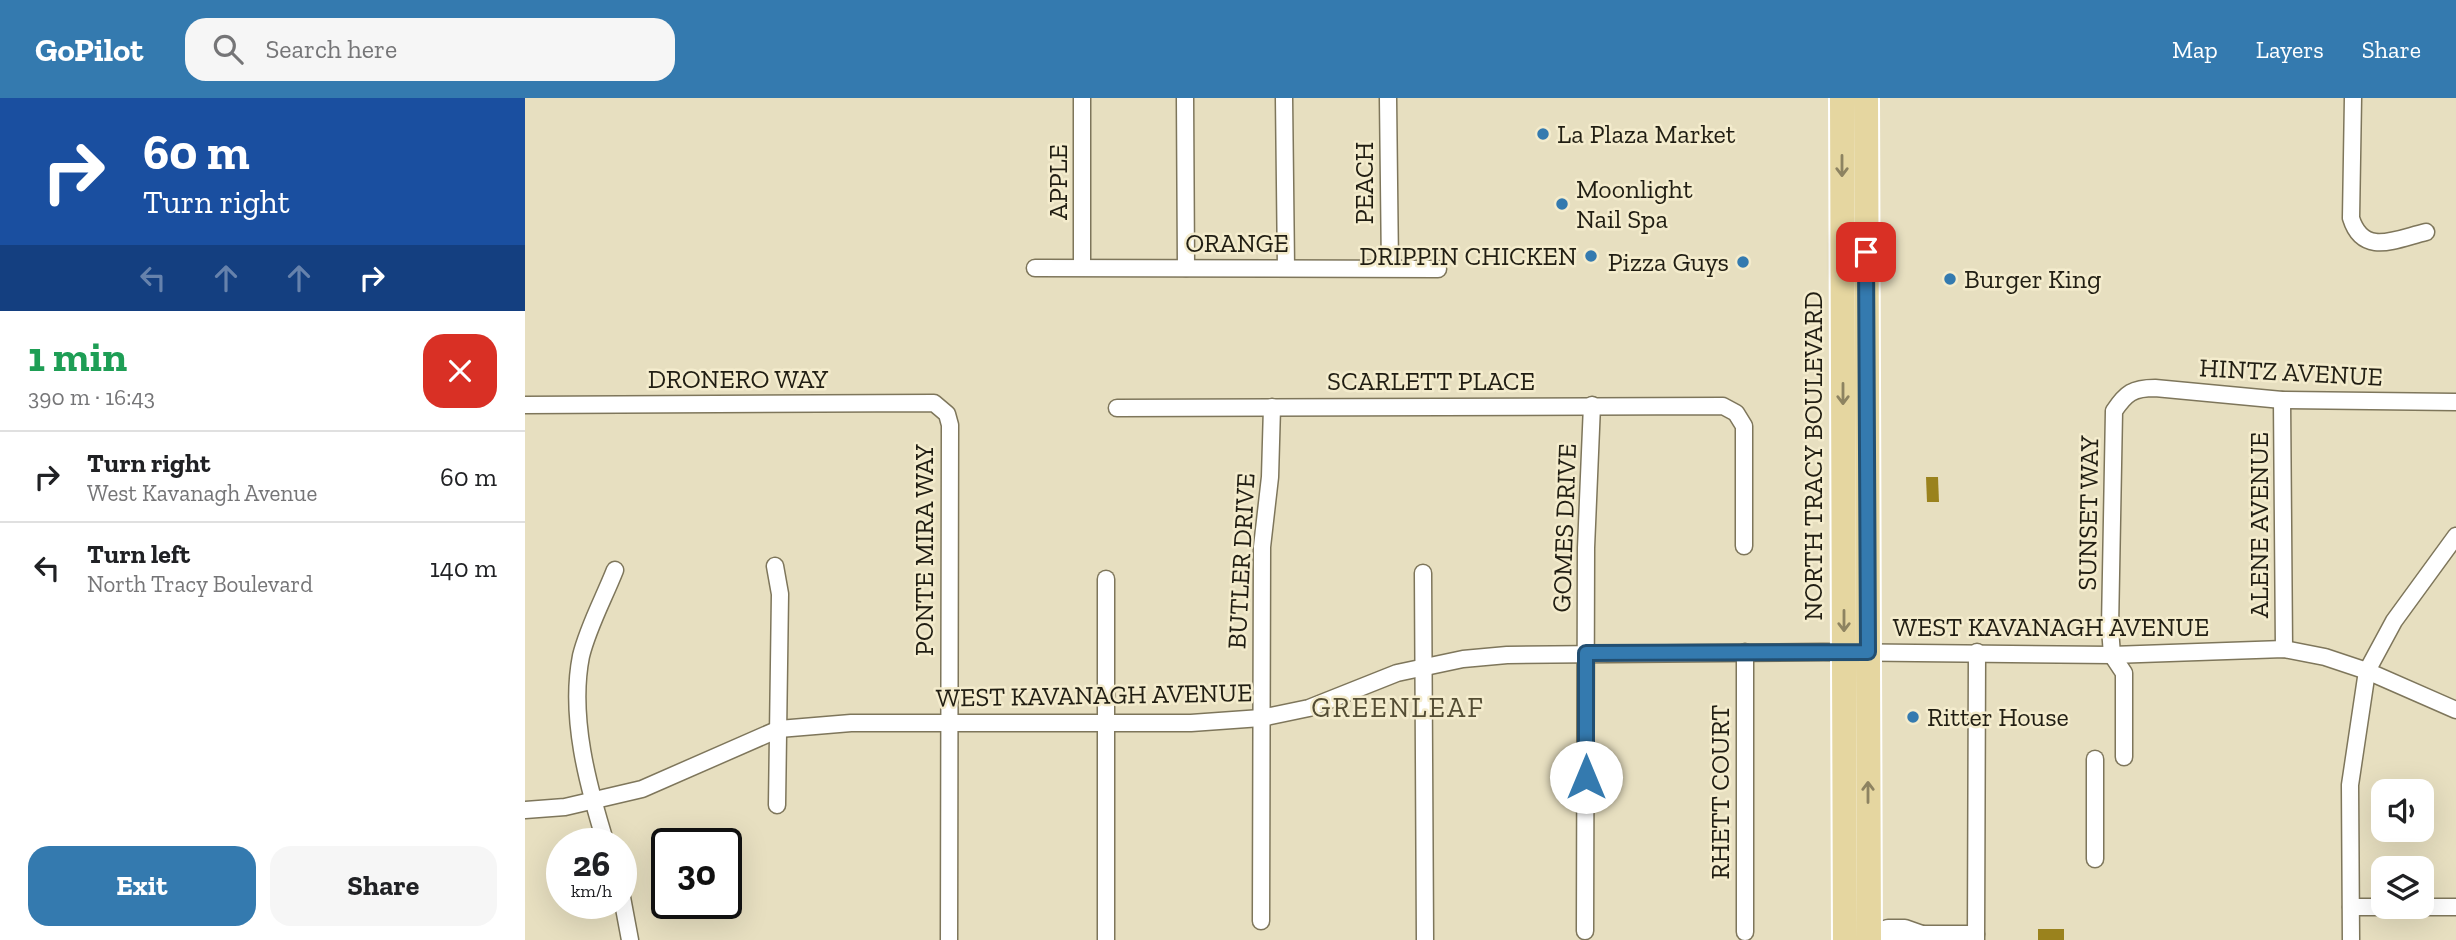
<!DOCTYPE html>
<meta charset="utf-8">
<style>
:root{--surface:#fff;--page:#f6f6f6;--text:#202124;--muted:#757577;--line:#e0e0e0;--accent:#347aaf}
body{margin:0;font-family:"Zilla Slab",serif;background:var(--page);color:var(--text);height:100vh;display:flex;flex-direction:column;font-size:26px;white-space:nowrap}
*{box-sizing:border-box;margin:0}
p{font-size:23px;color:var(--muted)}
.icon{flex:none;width:38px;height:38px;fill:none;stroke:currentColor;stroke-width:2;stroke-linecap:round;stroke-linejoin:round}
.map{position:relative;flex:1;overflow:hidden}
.details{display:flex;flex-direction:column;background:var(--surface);width:525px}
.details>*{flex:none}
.top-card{background:#1a4fa0;color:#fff;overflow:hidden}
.tools{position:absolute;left:1846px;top:681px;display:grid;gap:14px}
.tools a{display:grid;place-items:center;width:63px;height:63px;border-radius:14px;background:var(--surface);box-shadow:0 7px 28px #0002;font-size:35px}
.speed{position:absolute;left:21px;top:730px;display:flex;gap:14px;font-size:35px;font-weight:700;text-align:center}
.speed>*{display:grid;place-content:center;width:91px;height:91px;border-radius:50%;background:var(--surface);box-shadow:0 7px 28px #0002;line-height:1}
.speed small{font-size:18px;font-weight:400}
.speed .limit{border:4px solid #111;border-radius:10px;background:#fff;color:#111}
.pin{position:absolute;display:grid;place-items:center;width:60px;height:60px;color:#fff;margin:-30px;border-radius:14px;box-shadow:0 4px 10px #0006}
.me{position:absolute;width:77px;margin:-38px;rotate:0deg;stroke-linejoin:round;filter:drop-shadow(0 0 5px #0008)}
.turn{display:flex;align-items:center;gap:24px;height:147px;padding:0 28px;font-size:32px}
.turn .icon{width:91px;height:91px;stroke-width:2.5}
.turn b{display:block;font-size:49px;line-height:60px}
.lanes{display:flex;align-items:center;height:66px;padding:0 28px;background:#0003;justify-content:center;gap:35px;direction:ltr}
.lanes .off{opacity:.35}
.round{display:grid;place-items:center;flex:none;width:74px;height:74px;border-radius:21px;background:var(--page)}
.summary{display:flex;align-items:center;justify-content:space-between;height:119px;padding:0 28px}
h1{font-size:42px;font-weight:700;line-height:52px;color:#1e9e55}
.primary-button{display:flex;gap:14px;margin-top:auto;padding:14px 28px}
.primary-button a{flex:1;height:80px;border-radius:21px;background:var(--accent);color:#fff;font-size:28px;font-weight:700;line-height:80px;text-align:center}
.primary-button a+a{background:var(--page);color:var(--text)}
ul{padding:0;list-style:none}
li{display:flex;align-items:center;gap:21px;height:91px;padding:0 28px;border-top:2px solid var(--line)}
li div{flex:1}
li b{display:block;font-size:26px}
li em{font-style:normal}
header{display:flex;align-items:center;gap:42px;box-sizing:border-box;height:98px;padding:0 35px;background:var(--accent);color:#fff}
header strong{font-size:33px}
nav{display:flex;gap:38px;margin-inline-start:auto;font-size:24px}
.search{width:490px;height:63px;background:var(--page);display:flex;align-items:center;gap:18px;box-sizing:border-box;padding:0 24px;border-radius:21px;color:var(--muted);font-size:26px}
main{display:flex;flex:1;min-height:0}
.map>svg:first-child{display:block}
</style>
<header>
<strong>GoPilot</strong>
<div class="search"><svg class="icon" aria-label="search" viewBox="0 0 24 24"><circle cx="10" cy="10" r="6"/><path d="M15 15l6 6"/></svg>Search here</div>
<nav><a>Map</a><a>Layers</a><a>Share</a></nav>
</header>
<main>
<section class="details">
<div class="top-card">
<div class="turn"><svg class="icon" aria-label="right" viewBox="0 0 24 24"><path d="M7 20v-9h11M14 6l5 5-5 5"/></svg><div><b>60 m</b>Turn right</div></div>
<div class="lanes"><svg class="icon off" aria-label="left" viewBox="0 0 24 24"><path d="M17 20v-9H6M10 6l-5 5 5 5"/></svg><svg class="icon off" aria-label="ahead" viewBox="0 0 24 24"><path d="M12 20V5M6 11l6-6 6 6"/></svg><svg class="icon off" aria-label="ahead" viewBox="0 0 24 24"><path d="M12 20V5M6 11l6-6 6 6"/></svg><svg class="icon" aria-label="right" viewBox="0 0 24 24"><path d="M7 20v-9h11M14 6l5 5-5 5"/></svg></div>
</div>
<div class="summary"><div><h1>1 min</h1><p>390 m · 16:43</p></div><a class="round" style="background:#d93025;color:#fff"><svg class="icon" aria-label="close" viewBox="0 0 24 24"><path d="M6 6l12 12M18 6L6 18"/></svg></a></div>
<ul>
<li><svg class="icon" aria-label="right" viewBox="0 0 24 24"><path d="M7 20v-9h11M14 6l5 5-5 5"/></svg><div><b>Turn right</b><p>West Kavanagh Avenue</p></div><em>60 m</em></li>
<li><svg class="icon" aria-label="left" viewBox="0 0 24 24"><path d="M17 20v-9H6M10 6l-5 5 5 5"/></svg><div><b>Turn left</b><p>North Tracy Boulevard</p></div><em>140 m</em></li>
</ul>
<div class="primary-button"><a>Exit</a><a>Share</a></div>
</section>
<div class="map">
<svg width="1931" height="842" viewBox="0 0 1931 842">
<rect width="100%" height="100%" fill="#e7dfc0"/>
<!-- water -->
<g fill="#9a821d">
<path d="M1401 379H1413L1414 404H1402Z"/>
<rect x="1513" y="831" width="26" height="11"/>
</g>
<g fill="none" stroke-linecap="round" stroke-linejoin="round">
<defs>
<g id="street">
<path d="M557 0V168"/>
<path d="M660 0 661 170"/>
<path d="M759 0 761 170"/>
<path d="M863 0 865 170"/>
<path d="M1828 0 1826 120C1838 159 1871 141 1901 134"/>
<path d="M510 170 913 171"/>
<path d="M1757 302 1759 551"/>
<path d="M0 307 409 305 422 316 425 327 424 842"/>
<path d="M592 310 1198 308 1211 315 1219 328V448"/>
<path d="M250 468 255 496 252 707"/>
<path d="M898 475 900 842"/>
<path d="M1220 554V834"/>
<path d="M1599 659V575L1587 557 1585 530 1589 313C1601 295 1608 290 1630 290L1757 302 1931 304"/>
<path d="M1570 661V761"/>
<path d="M0 712 40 709 117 691 254 631 326 625H666L736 620 784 610 872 575 938 561 982 557 1298 554 1587 557 1759 551 1800 559 1842 573 1931 612"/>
<path d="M81 746C63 688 44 619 56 558 63 529 79 500 90 472"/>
<path d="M96 794 105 842"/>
<path d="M1826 809H1931"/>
<path d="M736 823 737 449 745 379 747 309"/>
<path d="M1363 830H1380L1397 836C1377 842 1364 842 1344 836Z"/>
<path d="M1060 833 1061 450 1067 307"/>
<path d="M1397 836H1451"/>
<path d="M581 842V481"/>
<path d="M1451 842 1452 554"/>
<path d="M1826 842 1825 687 1842 573 1869 523 1931 438"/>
</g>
<g id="primary">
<path d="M1317 0 1320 842"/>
<path d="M1341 0 1344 842"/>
</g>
</defs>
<!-- street casing -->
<use href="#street" stroke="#7e765b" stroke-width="19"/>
<!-- primary casing -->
<use href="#primary" stroke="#fff" stroke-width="28"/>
<!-- street -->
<use href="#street" stroke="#fff" stroke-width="16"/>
<!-- primary -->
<use href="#primary" stroke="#e5d6a0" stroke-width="24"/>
</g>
<!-- one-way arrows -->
<defs><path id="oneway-shaft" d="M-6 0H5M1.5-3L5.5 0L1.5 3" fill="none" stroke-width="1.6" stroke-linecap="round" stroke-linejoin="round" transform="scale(1.75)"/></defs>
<g stroke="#8d8361">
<use href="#oneway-shaft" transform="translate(1317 68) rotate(90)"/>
<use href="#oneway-shaft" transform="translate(1318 296) rotate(90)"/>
<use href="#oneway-shaft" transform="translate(1319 523) rotate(90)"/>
<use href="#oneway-shaft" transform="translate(1343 694) rotate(-90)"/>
</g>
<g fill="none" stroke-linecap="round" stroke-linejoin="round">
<defs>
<path id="route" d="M1061 679V555L1343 554 1341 154"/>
</defs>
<!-- route casing -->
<use href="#route" stroke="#224f72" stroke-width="18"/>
<!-- route -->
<use href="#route" stroke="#347aaf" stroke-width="12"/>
</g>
<!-- markers -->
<g fill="#347aaf" stroke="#f4eccd" stroke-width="2.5">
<circle cx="1018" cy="36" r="7"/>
<circle cx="1037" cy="106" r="7"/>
<circle cx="1066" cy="158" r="7"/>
<circle cx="1218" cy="164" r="7"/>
<circle cx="1425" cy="181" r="7"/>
<circle cx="1388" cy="619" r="7"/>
</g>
<g text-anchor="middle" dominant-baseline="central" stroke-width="5" stroke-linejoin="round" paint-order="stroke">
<!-- poi labels -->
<g font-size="26" fill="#211e13" stroke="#f4eccd" text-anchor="start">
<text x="1032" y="36">La Plaza Market</text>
<text x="1051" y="91">Moonlight<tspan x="1051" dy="30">Nail Spa</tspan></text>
<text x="1052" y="158" text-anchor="end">DRIPPIN CHICKEN</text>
<text x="1204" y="164" text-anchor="end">Pizza Guys</text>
<text x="1439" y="181">Burger King</text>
<text x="1402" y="619">Ritter House</text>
</g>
<!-- street labels -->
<g font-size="26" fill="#211e13" stroke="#f4eccd">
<text transform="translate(533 84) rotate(-90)">APPLE</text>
<text transform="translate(839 85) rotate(-90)">PEACH</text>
<text x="712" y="145">ORANGE</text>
<text transform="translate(1766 274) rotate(3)">HINTZ AVENUE</text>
<text x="213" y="281">DRONERO WAY</text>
<text x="906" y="283">SCARLETT PLACE</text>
<text transform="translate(1288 358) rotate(-90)">NORTH TRACY BOULEVARD</text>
<text transform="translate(1563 415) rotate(-89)">SUNSET WAY</text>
<text transform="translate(1734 427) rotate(-90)">ALENE AVENUE</text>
<text transform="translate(1039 430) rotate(-88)">GOMES DRIVE</text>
<text transform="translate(399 452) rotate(-90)">PONTE MIRA WAY</text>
<text transform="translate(716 463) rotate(-87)">BUTLER DRIVE</text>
<text x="1526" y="529">WEST KAVANAGH AVENUE</text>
<text transform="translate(569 597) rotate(-1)">WEST KAVANAGH AVENUE</text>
<text transform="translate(1195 694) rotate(-90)">RHETT COURT</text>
</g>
<!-- neighbourhood labels -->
<g font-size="28" letter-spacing="2" fill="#544d34" stroke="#f4eccd">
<text x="873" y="609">GREENLEAF</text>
</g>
</g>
</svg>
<div class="tools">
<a><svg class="icon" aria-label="sound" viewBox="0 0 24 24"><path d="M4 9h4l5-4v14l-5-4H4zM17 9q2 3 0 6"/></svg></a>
<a><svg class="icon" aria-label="layers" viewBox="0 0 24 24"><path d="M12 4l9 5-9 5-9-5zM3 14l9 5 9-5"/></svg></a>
</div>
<div class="speed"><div>26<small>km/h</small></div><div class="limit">30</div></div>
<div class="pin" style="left:1341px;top:154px;background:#d93025"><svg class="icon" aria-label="arrive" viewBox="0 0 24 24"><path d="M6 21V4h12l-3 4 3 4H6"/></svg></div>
<svg class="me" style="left:1061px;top:679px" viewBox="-20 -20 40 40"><circle r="19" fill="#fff"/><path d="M0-13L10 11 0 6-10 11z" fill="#347aaf"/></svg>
</div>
</main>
